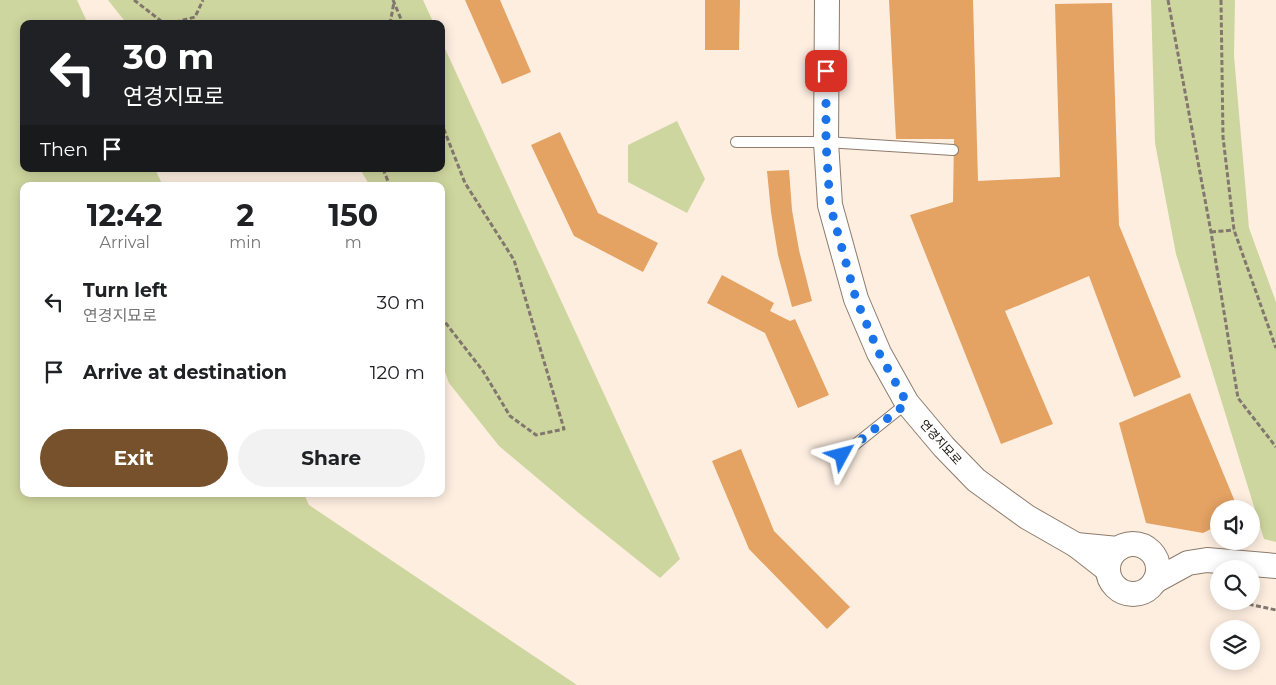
<!DOCTYPE html>
<meta charset="utf-8">
<style>
:root{--surface:#fff;--page:#f2f2f2;--text:#202124;--muted:#757577;--accent:#76512c}
body{margin:0;font-family:Montserrat,"Noto Sans KR",sans-serif;background:var(--page);color:var(--text);height:100vh;display:flex;flex-direction:column;font-size:19px;white-space:nowrap}
*{box-sizing:border-box;margin:0}
p{font-size:16px;color:var(--muted)}
.icon{flex:none;width:28px;height:28px;fill:none;stroke:currentColor;stroke-width:2;stroke-linecap:round;stroke-linejoin:round}
.map{position:relative;flex:1;overflow:hidden}
.details{position:absolute;left:20px;top:182px;width:425px;height:315px;display:flex;flex-direction:column;background:var(--surface);border-radius:10px;box-shadow:0 2px 12px #0003}
.details>*{flex:none}
.hud{position:absolute;left:20px;top:20px;width:425px;height:152px;border-radius:10px;box-shadow:0 2px 12px #0003;background:#202124;color:#fff;overflow:hidden}
.fabs{position:absolute;left:1210px;top:500px;display:grid;gap:10px}
.fabs a{display:grid;place-items:center;width:50px;height:50px;border-radius:50%;background:var(--surface);box-shadow:0 2px 12px #0003;font-size:25px}
.pin{position:absolute;display:grid;place-items:center;width:42px;height:42px;color:#fff;margin:-21px;border-radius:10px;box-shadow:0 2px 8px #0006}
.me{position:absolute;width:55px;margin:-28px;rotate:52deg;stroke-linejoin:round;filter:drop-shadow(0 0 4px #0008)}
.turn{display:flex;align-items:center;gap:18px;height:105px;padding:0 20px;font-size:22px}
.turn .icon{width:65px;height:65px;stroke-width:2.5}
.turn b{display:block;font-size:35px;line-height:42px}
.then{display:flex;align-items:center;height:48px;padding:0 20px;background:#0003;gap:10px;font-size:19px}
.eta{display:flex;justify-content:space-evenly;align-items:center;height:85px;text-align:center}
.eta b{font-size:30px;font-weight:700;line-height:35px}
.primary-button{display:flex;gap:10px;margin-top:auto;padding:10px 20px}
.primary-button a{flex:1;height:58px;border-radius:30px;background:var(--accent);color:#fff;font-size:20px;font-weight:700;line-height:58px;text-align:center}
.primary-button a+a{background:var(--page);color:var(--text)}
ul{padding:0;list-style:none}
li{display:flex;align-items:center;gap:15px;height:70px;padding:0 20px}
li div{flex:1}
li b{display:block;font-size:19px}
li em{font-style:normal}
.map>svg:first-child{display:block}
</style>
<div class="map">
<svg width="1276" height="685" viewBox="0 0 1276 685">
<rect width="100%" height="100%" fill="#fdeee0"/>
<!-- green -->
<g fill="#ced69f">
<path d="M0 0H77L88 24H24V169H155L163 186H24V494H304L309 505 577 685H0Z"/>
<path d="M108 0H423L434 24H127Z"/>
<path d="M1151 0H1235L1234 56 1249 228 1276 302V542L1264 539 1176 254 1155 143Z"/>
<path d="M441 40 680 559 660 578 580 514 499 446 449 383 441 361V186H370L360 169H441Z"/>
<path d="M677 121 705 179 687 213 628 182V145Z"/>
</g>
<!-- building -->
<g fill="#e4a263">
<path d="M465 0H500L531 72 502 84Z"/>
<path d="M705 0H740L739 50H705Z"/>
<path d="M889 0H973L978 181 1060 177 1055 4 1112 3 1119 225 1181 377 1134 397 1089 276 1005 311 1053 424 1001 444 910 215 953 202 954 139H896Z"/>
<path d="M560 132 598 213 658 243 643 272 574 236 531 145Z"/>
<path d="M789 170 792 210 799 250 812 301 792 307 778 255 771 212 767 171Z"/>
<path d="M722 275 774 303 770 311 790 321 795 319 829 395 798 408 765 333 707 303Z"/>
<path d="M1190 393 1238 509H1219V525L1203 533 1146 523 1119 423Z"/>
<path d="M741 449 774 531 850 607 827 629 749 549 712 461Z"/>
</g>
<g fill="none" stroke-linecap="round" stroke-linejoin="round">
<defs>
<g id="service">
<path d="M736 142H826L953 150"/>
<path d="M842 455 907 403"/>
</g>
<g id="tertiary">
<path d="M827 0 826 142 830 205 856 299 879 353 907 403 944 447 976 480 1027 517 1076 545"/>
<circle cx="1133" cy="569" r="25"/>
<path d="M1108 570 1076 545 1118 549"/>
<path d="M1155 581 1188 563 1207 560 1276 566"/>
</g>
</defs>
<!-- service casing -->
<use href="#service" stroke="#8d7c6d" stroke-width="12"/>
<!-- tertiary casing -->
<use href="#tertiary" stroke="#8d7c6d" stroke-width="26"/>
<!-- path -->
<g stroke="#82776e" stroke-width="3" stroke-dasharray="5 2.5" stroke-linecap="butt">
<path d="M134 0 165 24"/>
<path d="M393 0 403 24"/>
<path d="M1168 0 1211 232 1238 398 1276 447"/>
<path d="M1221 0 1223 137 1234 230 1276 348"/>
<path d="M168 24 195 17 203 0"/>
<path d="M390 24 394 2"/>
<path d="M441 122 465 183 514 260 564 429 536 435 510 416 483 371 441 317"/>
<path d="M383 169 390 186"/>
<path d="M1211 232 1234 230"/>
<path d="M1212 583 1219 589"/>
<path d="M1234 601 1276 610"/>
</g>
<!-- service -->
<use href="#service" stroke="#fff" stroke-width="10"/>
<!-- tertiary -->
<use href="#tertiary" stroke="#fff" stroke-width="24"/>
</g>
<g fill="none" stroke-linecap="round" stroke-linejoin="round">
<!-- route -->
<path stroke="#1a73e8" stroke-width="9" stroke-dasharray="0 16.2" d="M826 71V142L830 205 856 299 879 353 907 403 842 455"/>
</g>
<g text-anchor="middle" dominant-baseline="central" stroke-width="5" stroke-linejoin="round" paint-order="stroke">
<!-- street labels -->
<g font-size="12" fill="#160f0a" stroke="#fefefe">
<text transform="translate(941 442) rotate(48)">연경지묘로</text>
</g>
</g>
</svg>
<div class="fabs">
<a><svg class="icon" aria-label="sound" viewBox="0 0 24 24"><path d="M4 9h4l5-4v14l-5-4H4zM17 9q2 3 0 6"/></svg></a>
<a><svg class="icon" aria-label="search" viewBox="0 0 24 24"><circle cx="10" cy="10" r="6"/><path d="M15 15l6 6"/></svg></a>
<a><svg class="icon" aria-label="layers" viewBox="0 0 24 24"><path d="M12 4l9 5-9 5-9-5zM3 14l9 5 9-5"/></svg></a>
</div>
<div class="pin" style="left:826px;top:71px;background:#d93025"><svg class="icon" aria-label="arrive" viewBox="0 0 24 24"><path d="M6 21V4h12l-3 4 3 4H6"/></svg></div>
<svg class="me" style="left:842px;top:455px" viewBox="-20 -20 40 40"><path d="M0-17L14 15 0 8-14 15z" fill="#1a73e8" stroke="#fff" stroke-width="4"/></svg>
<div class="hud">
<div class="turn"><svg class="icon" aria-label="left" viewBox="0 0 24 24"><path d="M17 20v-9H6M10 6l-5 5 5 5"/></svg><div><b>30 m</b>연경지묘로</div></div>
<div class="then">Then<svg class="icon" aria-label="arrive" viewBox="0 0 24 24"><path d="M6 21V4h12l-3 4 3 4H6"/></svg></div>
</div>
<section class="details">
<div class="eta">
<div><b>12:42</b><p>Arrival</p></div>
<div><b>2</b><p>min</p></div>
<div><b>150</b><p>m</p></div>
</div>
<ul>
<li><svg class="icon" aria-label="left" viewBox="0 0 24 24"><path d="M17 20v-9H6M10 6l-5 5 5 5"/></svg><div><b>Turn left</b><p>연경지묘로</p></div><em>30 m</em></li>
<li><svg class="icon" aria-label="arrive" viewBox="0 0 24 24"><path d="M6 21V4h12l-3 4 3 4H6"/></svg><div><b>Arrive at destination</b></div><em>120 m</em></li>
</ul>
<div class="primary-button"><a>Exit</a><a>Share</a></div>
</section>
</div>
